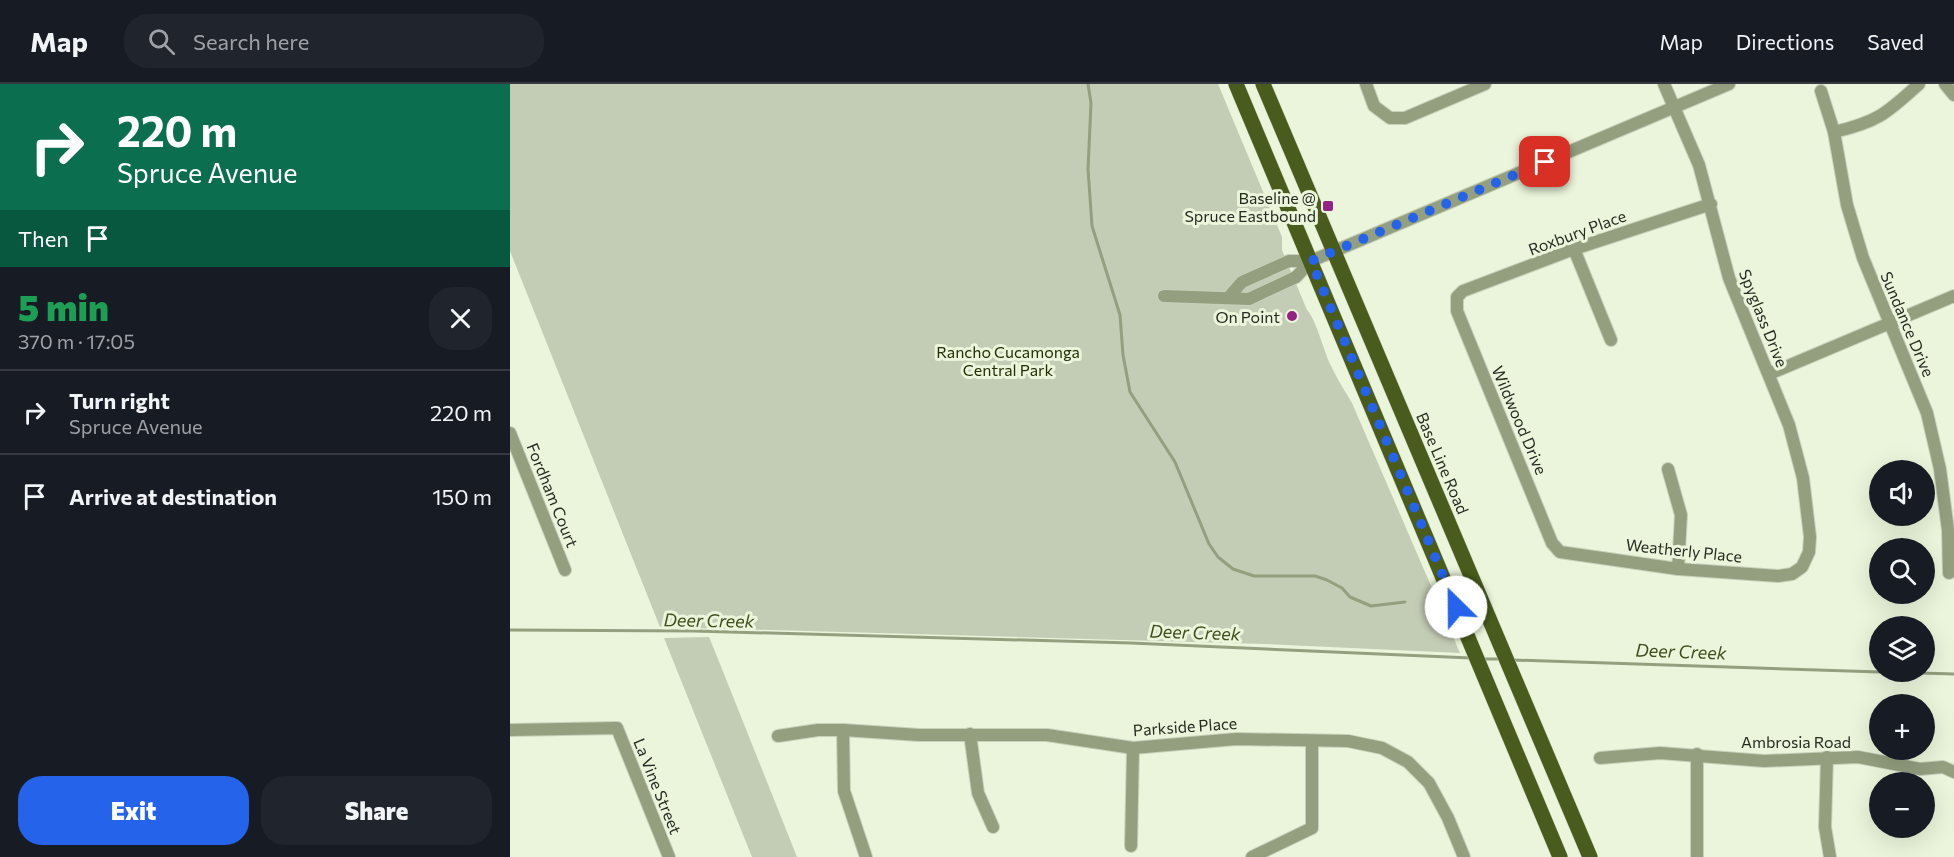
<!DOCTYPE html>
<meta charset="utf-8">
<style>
:root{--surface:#171b24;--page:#20242c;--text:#f1f3f6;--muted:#9ea1a6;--line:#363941;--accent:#2563eb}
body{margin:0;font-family:Commissioner,sans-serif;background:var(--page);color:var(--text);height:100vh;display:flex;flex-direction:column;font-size:22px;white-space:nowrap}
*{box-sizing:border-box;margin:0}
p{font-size:20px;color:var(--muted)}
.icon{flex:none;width:33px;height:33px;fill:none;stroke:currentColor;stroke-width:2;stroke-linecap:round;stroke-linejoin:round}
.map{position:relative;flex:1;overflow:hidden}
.side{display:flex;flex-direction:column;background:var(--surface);width:510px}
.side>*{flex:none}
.hud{background:#0b6e4f;color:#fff;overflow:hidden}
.fabs{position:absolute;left:1359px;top:376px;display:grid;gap:12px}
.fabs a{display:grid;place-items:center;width:66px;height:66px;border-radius:50%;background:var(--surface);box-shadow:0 6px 24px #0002;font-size:30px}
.pin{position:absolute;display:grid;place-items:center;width:51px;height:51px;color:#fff;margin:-26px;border-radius:12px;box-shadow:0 3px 9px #0006}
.me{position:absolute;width:66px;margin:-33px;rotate:337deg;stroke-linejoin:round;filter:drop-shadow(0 0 4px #0008)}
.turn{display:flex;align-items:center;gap:21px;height:126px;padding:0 18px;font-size:27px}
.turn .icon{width:78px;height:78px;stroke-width:2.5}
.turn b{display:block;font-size:42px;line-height:51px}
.then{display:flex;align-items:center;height:57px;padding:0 18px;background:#0003;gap:12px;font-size:22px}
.round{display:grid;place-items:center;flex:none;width:63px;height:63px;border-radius:24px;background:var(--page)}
.headline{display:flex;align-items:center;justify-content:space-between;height:102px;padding:0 18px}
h1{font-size:36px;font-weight:800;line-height:45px;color:#1e9e55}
.primary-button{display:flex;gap:12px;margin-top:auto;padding:12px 18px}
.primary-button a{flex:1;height:69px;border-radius:24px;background:var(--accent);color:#fff;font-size:24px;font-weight:800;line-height:69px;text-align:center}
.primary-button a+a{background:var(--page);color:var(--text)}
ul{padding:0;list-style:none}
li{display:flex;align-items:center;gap:18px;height:84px;padding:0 18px;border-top:2px solid var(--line)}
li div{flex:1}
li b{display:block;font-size:22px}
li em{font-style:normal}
header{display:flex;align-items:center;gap:36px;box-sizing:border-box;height:84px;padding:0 30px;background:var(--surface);border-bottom:2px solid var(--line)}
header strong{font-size:28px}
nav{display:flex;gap:33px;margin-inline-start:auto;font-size:21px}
.search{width:420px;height:54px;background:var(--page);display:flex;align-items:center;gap:15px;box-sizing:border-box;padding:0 21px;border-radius:24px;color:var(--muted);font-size:22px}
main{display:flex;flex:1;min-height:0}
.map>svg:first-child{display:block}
</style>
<header>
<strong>Map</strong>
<div class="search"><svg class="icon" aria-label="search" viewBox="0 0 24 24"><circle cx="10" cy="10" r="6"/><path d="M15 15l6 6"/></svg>Search here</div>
<nav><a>Map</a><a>Directions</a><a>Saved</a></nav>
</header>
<main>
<section class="side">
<div class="hud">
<div class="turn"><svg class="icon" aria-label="right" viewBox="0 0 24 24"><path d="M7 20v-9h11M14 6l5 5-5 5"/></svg><div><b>220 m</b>Spruce Avenue</div></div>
<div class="then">Then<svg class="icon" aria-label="arrive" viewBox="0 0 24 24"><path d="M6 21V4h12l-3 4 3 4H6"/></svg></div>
</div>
<div class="headline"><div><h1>5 min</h1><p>370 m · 17:05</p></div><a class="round"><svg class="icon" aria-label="close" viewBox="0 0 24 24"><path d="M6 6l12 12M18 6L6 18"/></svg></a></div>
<ul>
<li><svg class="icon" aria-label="right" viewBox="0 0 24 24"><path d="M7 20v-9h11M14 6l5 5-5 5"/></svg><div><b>Turn right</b><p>Spruce Avenue</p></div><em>220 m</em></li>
<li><svg class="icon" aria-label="arrive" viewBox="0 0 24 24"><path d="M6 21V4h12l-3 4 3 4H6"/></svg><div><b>Arrive at destination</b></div><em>150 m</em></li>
</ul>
<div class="primary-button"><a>Exit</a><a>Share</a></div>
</section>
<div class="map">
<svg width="1444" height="773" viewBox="0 0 1444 773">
<rect width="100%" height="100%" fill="#ebf5db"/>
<!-- green -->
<g fill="#c3ccb5">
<path d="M0 0H708L772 153V166L797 226C806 235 814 268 821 282 827 295 835 307 842 319L950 569 755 560 150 543 0 167Z"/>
<path d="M199 553 208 575 287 773H242L154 554Z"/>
</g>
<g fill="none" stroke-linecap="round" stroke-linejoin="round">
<!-- stream -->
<g stroke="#939f7f" stroke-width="3">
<path d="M578 0 581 19 578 85 582 142 610 231 613 271 620 308 665 378 699 460 708 473 723 485 744 492H805L817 496 832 504 840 513 861 522 895 518"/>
<path d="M0 546 184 547 621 559 961 574"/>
<path d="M973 575H991"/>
<path d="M1003 576 1370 588"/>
<path d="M1374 588 1444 590"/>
</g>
<defs>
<g id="minor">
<path d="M856 0 864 22 880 34H895L975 0"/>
<path d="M1154 0 1189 81 1219 194 1279 341 1293 394 1300 453 1299 468 1292 483 1282 490 1268 492 1168 485 1050 468 1042 459 947 227V213L953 207 1064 165 1201 120"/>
<path d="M1435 0 1444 11"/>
<path d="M1311 7 1324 48 1337 121 1353 174 1417 329 1430 385 1438 446 1439 489"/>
<path d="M1324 48C1368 38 1377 29 1409 0"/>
<path d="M1064 165 1101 256"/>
<path d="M654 212 739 215 786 193 801 177 1219 0"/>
<path d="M718 214 732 198 779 177H801"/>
<path d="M1259 290 1444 212"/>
<path d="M0 349 55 486"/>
<path d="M1158 385 1171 431 1168 485"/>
<path d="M0 646 107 644 159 773"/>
<path d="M333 646 334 707 356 773"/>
<path d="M460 650 468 709 483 743"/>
<path d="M268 652 308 646H333L409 651H537L623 664 726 655 838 657 872 664 898 678 919 699 938 734 954 773"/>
<path d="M1187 670V773"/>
<path d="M1317 673 1315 743 1320 773"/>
<path d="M1090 674 1150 669 1254 677 1348 673 1410 685 1433 683 1444 688"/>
<path d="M621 762 623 664"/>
<path d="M742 773 802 744V657"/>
</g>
<g id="major">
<path d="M726 0 1050 773"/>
<path d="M753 0 1080 773"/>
</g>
</defs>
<!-- minor casing -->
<use href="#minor" stroke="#c8d0ba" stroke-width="14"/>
<!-- major casing -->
<use href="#major" stroke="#c8d0ba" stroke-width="16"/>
<!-- minor -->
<use href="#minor" stroke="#939f7f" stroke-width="12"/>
<!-- major -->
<use href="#major" stroke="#495c1d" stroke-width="15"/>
</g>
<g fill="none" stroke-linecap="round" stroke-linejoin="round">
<!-- route -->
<path stroke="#2563eb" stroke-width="10" stroke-dasharray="0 18" d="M946 523 801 177 1035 78"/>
</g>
<!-- markers -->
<g fill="#922283" stroke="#ebf5db" stroke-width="2">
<rect x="812" y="116" width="12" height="12" rx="3"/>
<circle cx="782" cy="232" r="6"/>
</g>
<g text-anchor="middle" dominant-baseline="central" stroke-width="6" stroke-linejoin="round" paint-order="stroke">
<!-- poi labels -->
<g font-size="16" fill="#272a21" stroke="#ebf5db" text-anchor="end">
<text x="806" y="113">Baseline @<tspan x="806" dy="18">Spruce Eastbound</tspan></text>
<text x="770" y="232">On Point</text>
</g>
<!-- street labels -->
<g font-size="16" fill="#272a21" stroke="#ebf5db">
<text transform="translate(1067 148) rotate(-20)">Roxbury Place</text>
<text transform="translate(1254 234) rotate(68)">Spyglass Drive</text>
<text transform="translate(1398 240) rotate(67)">Sundance Drive</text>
<text transform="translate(1010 336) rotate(67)">Wildwood Drive</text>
<text transform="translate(933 379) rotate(67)">Base Line Road</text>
<text transform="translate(43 411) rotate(68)">Fordham Court</text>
<text transform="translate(1174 466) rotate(6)">Weatherly Place</text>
<text transform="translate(675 642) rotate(-4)">Parkside Place</text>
<text x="1286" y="657">Ambrosia Road</text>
<text transform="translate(148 702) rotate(68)">La Vine Street</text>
</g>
<!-- park labels -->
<g font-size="16" fill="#232e07" stroke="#ebf5db">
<text x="498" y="267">Rancho Cucamonga<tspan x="498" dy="18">Central Park</tspan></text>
</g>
<!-- water labels -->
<g font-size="18" font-style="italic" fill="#3f4e1c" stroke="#ebf5db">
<text transform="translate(199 536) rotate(1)">Deer Creek</text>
<text transform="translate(685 548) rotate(2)">Deer Creek</text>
<text transform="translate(1171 567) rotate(2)">Deer Creek</text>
</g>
</g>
</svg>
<div class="fabs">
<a><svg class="icon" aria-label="sound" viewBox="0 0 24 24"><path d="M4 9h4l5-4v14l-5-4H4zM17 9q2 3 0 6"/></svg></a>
<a><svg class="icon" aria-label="search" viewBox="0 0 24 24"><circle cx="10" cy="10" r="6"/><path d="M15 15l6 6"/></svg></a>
<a><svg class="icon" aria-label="layers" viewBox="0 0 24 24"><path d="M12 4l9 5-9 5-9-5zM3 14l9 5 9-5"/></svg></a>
<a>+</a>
<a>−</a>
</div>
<div class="pin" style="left:1035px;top:78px;background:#d93025"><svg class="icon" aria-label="arrive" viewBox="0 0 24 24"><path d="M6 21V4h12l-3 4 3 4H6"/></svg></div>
<svg class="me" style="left:946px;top:523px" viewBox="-20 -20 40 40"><circle r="19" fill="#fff"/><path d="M0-13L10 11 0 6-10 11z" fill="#2563eb"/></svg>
</div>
</main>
